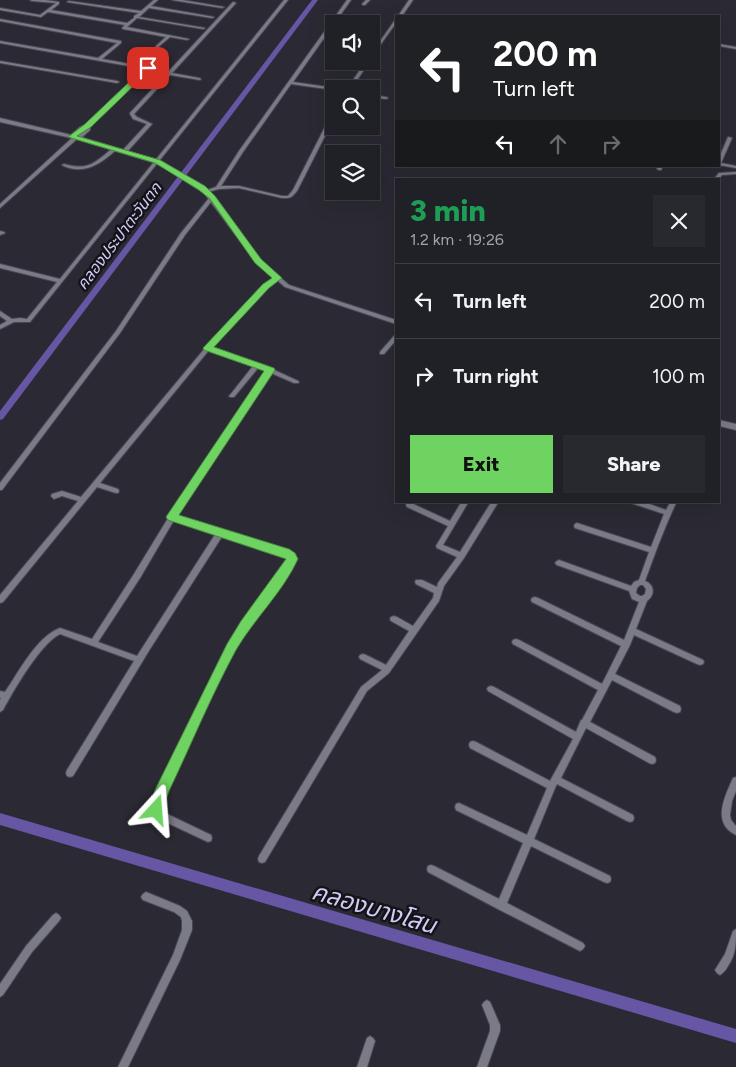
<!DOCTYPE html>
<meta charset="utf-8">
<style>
:root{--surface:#202027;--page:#28282f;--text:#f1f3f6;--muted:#a2a3a7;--line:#3d3e44;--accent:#6ed361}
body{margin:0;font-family:Figtree,"Noto Sans Thai",sans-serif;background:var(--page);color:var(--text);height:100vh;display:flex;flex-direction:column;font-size:19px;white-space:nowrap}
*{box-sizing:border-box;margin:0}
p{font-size:16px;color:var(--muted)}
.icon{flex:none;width:28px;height:28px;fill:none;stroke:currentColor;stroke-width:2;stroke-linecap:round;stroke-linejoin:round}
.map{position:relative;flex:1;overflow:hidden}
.side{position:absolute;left:395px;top:178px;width:325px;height:325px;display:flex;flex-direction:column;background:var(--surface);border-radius:0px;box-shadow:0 5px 20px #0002,0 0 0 1px var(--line)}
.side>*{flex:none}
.top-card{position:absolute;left:395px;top:15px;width:325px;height:152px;border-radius:0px;box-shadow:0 5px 20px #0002,0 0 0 1px var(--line);background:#202124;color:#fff;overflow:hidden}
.fabs{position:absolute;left:325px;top:15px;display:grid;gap:10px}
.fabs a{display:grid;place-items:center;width:55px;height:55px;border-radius:0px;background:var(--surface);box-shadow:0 5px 20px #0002,0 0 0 1px var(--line);font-size:25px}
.pin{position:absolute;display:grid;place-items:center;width:42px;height:42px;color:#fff;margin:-21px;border-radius:10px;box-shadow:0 2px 8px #0006}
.me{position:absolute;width:55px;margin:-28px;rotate:19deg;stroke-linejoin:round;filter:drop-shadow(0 0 4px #0008)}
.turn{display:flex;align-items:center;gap:18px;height:105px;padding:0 15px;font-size:22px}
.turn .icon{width:65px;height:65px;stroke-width:2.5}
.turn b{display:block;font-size:35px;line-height:42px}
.lanes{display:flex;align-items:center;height:48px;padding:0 15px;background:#0003;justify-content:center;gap:25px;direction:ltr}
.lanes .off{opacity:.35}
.round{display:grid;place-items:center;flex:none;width:52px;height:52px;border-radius:0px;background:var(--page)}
.headline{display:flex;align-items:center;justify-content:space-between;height:85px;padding:0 15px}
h1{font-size:30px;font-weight:800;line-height:38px;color:#1e9e55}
.primary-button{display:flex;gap:10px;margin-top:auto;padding:10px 15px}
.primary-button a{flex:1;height:58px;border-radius:0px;background:var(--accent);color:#111;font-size:20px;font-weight:800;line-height:58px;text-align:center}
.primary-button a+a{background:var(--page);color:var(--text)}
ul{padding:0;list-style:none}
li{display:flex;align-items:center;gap:15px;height:75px;padding:0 15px;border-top:1px solid var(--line)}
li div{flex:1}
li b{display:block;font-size:19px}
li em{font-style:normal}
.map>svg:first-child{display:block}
</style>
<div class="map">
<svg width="736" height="1067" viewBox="0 0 736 1067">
<rect width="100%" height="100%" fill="#2b2a34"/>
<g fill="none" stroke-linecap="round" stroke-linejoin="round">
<!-- canal -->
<g fill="#6756a4" fill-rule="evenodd">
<path d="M312 0H318L3 419 0 420V411Z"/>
<path d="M0 813 736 1029V1043L0 825Z"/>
</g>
<defs>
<g id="minor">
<path d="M30 0H45L59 2V4L51 10 127 23 134 18V16L139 13 67 2 69 1 141 11 154 0H158L151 6 214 17 212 18 149 8 139 17 205 28 203 29 137 18 127 27 189 39 187 40 170 37 157 48H156V46L166 37 123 29 122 28 125 25 48 12 41 17 0 10V8L40 15 56 3 32 1Z"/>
<path d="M172 0H182L224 7 222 8Z"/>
<path d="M284 0H288L30 322H14L0 329V325L7 321 0 316V311L12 319 20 318 27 319 57 282 0 268V264L60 279Z"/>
<path d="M347 0H351L293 82 342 89 334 90 291 84 243 152 221 186H239L282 196H288L293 190 332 113 334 112V118L297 191C291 198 291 198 282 198L239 188 219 189 204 193V191L216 187 239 151Z"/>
<path d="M366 0H370L365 5H363L362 4Z"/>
<path d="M409 0H413L402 16H398Z"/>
<path d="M233 2 236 3 172 73 199 78 201 79 200 80 170 75 134 114 137 117 152 124 126 153H122V151L147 124 133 119 130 114V113Z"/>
<path d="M0 19 121 41V43L102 59 147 67 164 51 167 52 90 126V130L80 139H77L0 208V204L72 138 70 137V136L80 127 86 125 145 69 0 43V41L98 58 117 43 0 21ZM86 128 76 137H75Z"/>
<path d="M395 20H396V23L371 58V54Z"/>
<path d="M719 44 736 47V49L719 46Z"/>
<path d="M0 61 117 81 119 82 117 83 0 63Z"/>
<path d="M366 61H370L351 89H347Z"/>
<path d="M371 95 386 97 388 98 386 99 371 97Z"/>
<path d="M728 137 732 138 721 163 736 166V168L719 165V158Z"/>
<path d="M113 148 117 149C101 164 83 176 62 165L64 164C89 171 94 163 113 148Z"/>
<path d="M658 166H663L661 170H659L657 169Z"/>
<path d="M736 172V174L722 175 719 179H714L719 173Z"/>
<path d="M210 197 214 198 185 235 120 333 2 490H0V483L116 331 181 233Z"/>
<path d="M0 231 4 232 5 233 0 235Z"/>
<path d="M277 276 280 278 279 279 268 287 212 347 272 369 298 381 299 382 298 383H294L271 373 176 516 287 550 295 556V563L292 569 249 626 234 650 161 802 160 808 163 812 211 835 212 838 211 841 208 842 157 818 152 809 153 802 228 646 243 622 286 565 287 557 283 554 223 535 150 649 73 776 70 777 67 776 66 773 67 770 134 661 60 634C41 643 13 691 3 710L0 712V700L1 698H0V691L5 692C19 672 36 637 60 628L92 639 134 574 170 515 266 371 258 368 234 397H230L229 396 230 395 253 366 209 350 100 483 118 489 119 491 118 493H116L97 487 3 602 0 603V595L78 501 62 496 54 499 51 496 52 494 62 491 81 497 206 347 264 285ZM174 520 216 533 137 656 98 642 140 578Z"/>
<path d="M396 335V340L384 354H380V352L394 336Z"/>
<path d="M462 501H469L443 545 460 552 492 501H499L464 558 444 586 439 601 389 673 367 691 265 862 262 863 259 862 258 859 259 856 361 687 382 670 360 659 359 657 360 655 363 654 366 655 386 665 409 631 391 621 390 619 391 617 394 616 397 617 413 626 433 598 434 593 416 584 415 582 416 580H422L437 587 438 583 457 557 437 548 436 546 448 526 407 507 406 505 407 503H411L450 521Z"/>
<path d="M630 501H641L666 510 671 501H677C665 526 655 553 645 581 655 585 655 595 647 601L636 629 703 660 704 662 703 664 700 665 697 664 634 635 630 645 615 674 680 706 681 709 680 712 677 713 674 712 612 680 590 722 655 757 656 760 655 763 652 764 649 763 586 728 561 778 633 815 634 818 633 821 630 822 627 821 557 784 555 788 534 839 610 876 611 879 610 882 607 883 604 882 531 846 507 903 583 943 585 946 583 949 580 951 498 909 428 872 427 869 428 866 431 865 434 866 499 899 523 843 456 810 455 807 456 804 459 803 527 835 547 788 470 748 469 745 470 742 473 741 476 742 550 781 573 739 488 691 487 689 488 687 491 686 494 687 576 732 581 720H582L598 690 513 644 512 642 513 640 516 639 519 640 602 684 621 646 532 602 531 600 532 598 535 597 538 598 624 640 639 602 632 599 629 591 557 565 555 563 557 561 559 560 631 586 634 582 639 580 649 552 575 528 574 526 575 524 577 523 651 547 664 514 631 503ZM640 585H643L646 589 645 594 642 596H640L636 593 637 588Z"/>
<path d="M736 777V791L732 801 730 815 731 820 736 826V835C711 823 725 796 733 778Z"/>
<path d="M146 892 180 906 187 911 192 921V930L180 960 128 1067H118L173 955 182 930V921L181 917 174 912 143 900 141 897 143 894Z"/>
<path d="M56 913 59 915 61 918 59 921 32 952 3 995 0 997V984L26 946 53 915Z"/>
<path d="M736 929C736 943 736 954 728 966 726 970 724 972 720 975L717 973 715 970 725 954 733 931Z"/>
<path d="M487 1000 490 1002 500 1025V1031L487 1067H477L490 1031V1025L482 1005 484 1002Z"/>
<path d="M370 1036 373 1038 375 1041 367 1067H357L367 1038Z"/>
</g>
<g id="tertiary">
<path d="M0 118 80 137 163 162 208 191 260 260 289 285 396 320V324L285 287 256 262 204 193 159 164 76 139 0 122Z"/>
<path d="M719 420 736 424V430L719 426Z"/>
</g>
</defs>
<!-- minor casing -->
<use href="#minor" stroke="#494851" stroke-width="2"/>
<!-- tertiary casing -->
<use href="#tertiary" stroke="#494851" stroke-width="2"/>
<!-- minor -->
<use href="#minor" fill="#7b7a87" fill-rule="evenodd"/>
<!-- tertiary -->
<use href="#tertiary" fill="#7b7a87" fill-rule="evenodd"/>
</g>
<!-- route -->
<path fill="#6ed361" stroke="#48893f" d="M146 66 152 68 91 127 77 136 160 160 205 186 215 196 261 259 282 278 269 288 214 347 274 368 275 370 179 515 289 549 295 553 298 559C283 592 254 619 236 650 211 696 191 745 169 791L161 814 156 816 151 814 149 810 155 790 227 644 241 621 286 559 168 520 166 517 264 371 204 350 203 348 263 284 272 278 255 263 210 199 199 190 155 163 68 137 85 124Z"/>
<g text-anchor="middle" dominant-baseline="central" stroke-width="5" stroke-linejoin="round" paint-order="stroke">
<!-- far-water labels -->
<g font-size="16" font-style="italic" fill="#d1cbf7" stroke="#141318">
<text transform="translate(119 236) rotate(-53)">คลองประปาตะวันตก</text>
</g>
<!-- near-water labels -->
<g font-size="24" font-style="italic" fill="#d1cbf7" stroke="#141318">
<text transform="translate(374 908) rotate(16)">คลองบางโสน</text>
</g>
</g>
</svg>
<div class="fabs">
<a><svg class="icon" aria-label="sound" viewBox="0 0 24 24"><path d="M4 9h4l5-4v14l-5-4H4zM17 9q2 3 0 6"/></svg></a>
<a><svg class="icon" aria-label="search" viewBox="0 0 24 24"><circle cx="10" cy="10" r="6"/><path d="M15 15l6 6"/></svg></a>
<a><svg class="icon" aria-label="layers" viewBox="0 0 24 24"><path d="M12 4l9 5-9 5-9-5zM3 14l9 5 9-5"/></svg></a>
</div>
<div class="pin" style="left:148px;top:68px;background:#d93025"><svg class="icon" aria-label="arrive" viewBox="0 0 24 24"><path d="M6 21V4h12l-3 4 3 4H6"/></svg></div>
<svg class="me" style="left:156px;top:810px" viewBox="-20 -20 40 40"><path d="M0-17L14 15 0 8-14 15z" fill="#6ed361" stroke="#fff" stroke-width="4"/></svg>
<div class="top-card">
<div class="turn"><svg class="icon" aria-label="left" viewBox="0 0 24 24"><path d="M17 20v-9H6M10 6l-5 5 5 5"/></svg><div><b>200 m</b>Turn left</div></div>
<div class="lanes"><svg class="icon" aria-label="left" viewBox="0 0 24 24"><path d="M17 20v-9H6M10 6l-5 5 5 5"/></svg><svg class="icon off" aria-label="ahead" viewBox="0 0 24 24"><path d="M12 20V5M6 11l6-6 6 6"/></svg><svg class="icon off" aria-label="right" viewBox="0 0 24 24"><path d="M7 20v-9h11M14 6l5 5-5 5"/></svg></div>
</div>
<section class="side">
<div class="headline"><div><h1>3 min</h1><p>1.2 km · 19:26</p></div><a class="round"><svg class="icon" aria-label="close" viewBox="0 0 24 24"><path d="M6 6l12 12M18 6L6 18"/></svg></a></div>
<ul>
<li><svg class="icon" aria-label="left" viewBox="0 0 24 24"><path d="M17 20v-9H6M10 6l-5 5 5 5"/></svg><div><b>Turn left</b></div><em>200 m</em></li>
<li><svg class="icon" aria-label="right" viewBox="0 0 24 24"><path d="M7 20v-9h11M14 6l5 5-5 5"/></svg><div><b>Turn right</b></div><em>100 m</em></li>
</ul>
<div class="primary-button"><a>Exit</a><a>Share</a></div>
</section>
</div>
